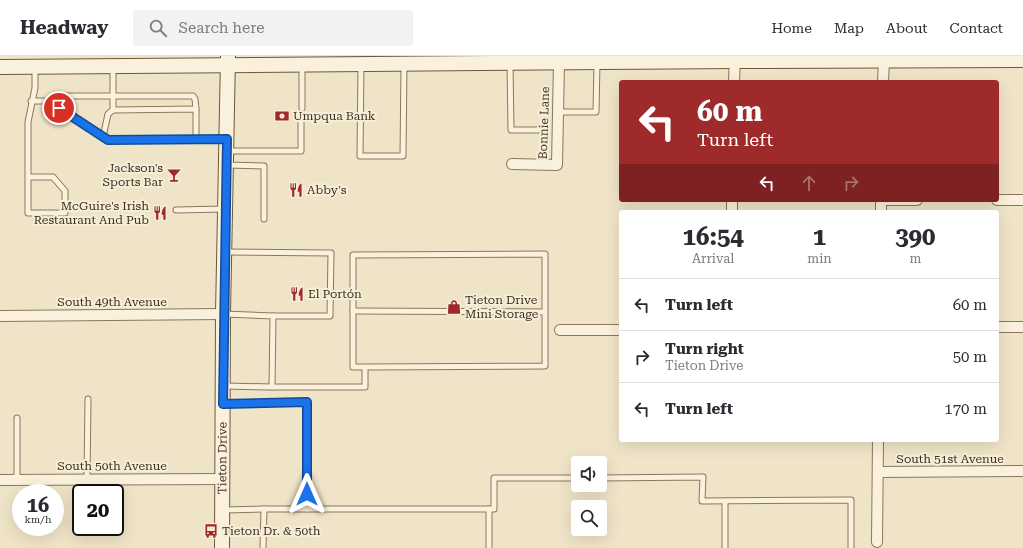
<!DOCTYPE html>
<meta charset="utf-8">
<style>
:root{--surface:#fff;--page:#f2f2f3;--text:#2b2b33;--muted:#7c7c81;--line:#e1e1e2}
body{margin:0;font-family:"Roboto Serif",serif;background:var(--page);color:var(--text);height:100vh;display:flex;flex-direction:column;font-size:15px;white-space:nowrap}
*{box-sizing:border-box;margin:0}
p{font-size:13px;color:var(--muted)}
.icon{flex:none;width:22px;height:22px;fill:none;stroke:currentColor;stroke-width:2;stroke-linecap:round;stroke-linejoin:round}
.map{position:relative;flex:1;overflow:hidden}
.drawer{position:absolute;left:619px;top:154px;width:380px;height:232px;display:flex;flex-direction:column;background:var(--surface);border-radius:4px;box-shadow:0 4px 16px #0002}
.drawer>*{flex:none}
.guide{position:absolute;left:619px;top:24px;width:380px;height:122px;border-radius:4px;box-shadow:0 4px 16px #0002;background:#9e2a2b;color:#fff;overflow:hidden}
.tools{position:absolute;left:571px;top:400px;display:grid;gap:8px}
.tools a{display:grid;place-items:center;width:36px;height:36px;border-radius:4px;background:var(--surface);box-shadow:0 4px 16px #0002;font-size:20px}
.speed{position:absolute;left:12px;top:428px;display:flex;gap:8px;font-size:20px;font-weight:700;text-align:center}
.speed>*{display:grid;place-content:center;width:52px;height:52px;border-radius:50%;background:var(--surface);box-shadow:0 4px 16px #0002;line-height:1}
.speed small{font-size:10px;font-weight:400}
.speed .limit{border:2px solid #111;border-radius:6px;background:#fff;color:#111}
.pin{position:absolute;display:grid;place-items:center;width:34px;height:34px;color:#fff;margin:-17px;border:2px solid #fff;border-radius:50%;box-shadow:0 1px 4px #0007}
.me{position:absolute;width:44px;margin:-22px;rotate:0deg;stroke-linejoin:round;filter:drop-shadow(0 0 3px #0008)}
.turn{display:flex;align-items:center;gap:14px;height:84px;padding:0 12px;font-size:18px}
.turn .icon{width:52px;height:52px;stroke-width:2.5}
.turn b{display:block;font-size:28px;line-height:34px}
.lanes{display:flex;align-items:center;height:38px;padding:0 12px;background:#0003;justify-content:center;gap:20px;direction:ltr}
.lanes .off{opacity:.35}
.eta{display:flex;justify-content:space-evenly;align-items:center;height:68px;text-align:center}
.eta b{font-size:24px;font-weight:700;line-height:28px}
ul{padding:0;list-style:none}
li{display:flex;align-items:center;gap:12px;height:52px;padding:0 12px;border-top:1px solid var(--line)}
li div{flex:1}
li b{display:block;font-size:15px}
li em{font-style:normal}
header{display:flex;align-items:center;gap:24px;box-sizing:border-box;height:56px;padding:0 20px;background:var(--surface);border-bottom:1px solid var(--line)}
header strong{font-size:19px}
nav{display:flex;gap:22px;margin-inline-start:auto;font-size:14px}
.search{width:280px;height:36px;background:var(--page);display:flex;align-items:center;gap:10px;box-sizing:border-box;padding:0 14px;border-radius:4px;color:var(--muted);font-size:15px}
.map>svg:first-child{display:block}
</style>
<header>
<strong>Headway</strong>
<div class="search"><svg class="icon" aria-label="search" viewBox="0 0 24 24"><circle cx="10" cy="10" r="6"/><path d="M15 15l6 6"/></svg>Search here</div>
<nav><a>Home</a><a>Map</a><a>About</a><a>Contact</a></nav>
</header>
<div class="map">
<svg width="1023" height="492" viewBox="0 0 1023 492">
<rect width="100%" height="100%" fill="#f0e4c8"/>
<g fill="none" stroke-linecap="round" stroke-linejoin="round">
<defs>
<g id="lane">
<path d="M510 8 511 74H538"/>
<path d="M361 9 360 100H403L404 9"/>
<path d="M31 45H48L108 84 226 83"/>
<path d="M48 45 58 40H193L195 43 196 53"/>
<path d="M302 52V9"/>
<path d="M113 54 196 53V83"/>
<path d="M558 56H596L597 7"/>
<path d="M103 81 108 58 113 54V10"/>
<path d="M227 95H301V64"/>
<path d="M226 109 264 110V163"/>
<path d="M28 121H53L65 135V157H28V66L35 32V12"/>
<path d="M176 154 224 153"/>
<path d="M225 196 331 197 330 260H273"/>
<path d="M353 255 545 256"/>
<path d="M223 258 273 260 272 331 224 330"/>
<path d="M272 331H365V311L545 310V198L353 199V311H365"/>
<path d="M223 348 307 346V453"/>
<path d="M17 362V424"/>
<path d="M600 422 703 421 702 445 851 444V492"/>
<path d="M87 424 88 343"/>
<path d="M725 445V492"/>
<path d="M223 454 264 453"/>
<path d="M263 492 264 453H494V422H578"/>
<path d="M489 492V453"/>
</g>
<g id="street">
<path d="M734 26 735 0"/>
<path d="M883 26 884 4"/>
<path d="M512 108 557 109 559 6"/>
<path d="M881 144H917"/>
<path d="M997 144H1023"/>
<path d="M732 156V144"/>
<path d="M881 156V144"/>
<path d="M0 260 223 258"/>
<path d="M997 271H1023"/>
<path d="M560 274H621"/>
<path d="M878 416 1023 415"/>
<path d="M0 424 223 423"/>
<path d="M877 486 878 384"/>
</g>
<g id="secondary">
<path d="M0 11 734 5 1023 4"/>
<path id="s1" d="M222 492 223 258 228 0"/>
</g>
</defs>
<!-- lane casing -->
<use href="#lane" stroke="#8d765c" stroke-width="7"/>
<!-- street casing -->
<use href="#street" stroke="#8d765c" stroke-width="12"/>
<!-- secondary casing -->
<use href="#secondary" stroke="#6f573f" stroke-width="16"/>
<!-- lane -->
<use href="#lane" stroke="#faf1dc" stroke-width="5"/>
<!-- street -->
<use href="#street" stroke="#faf1dc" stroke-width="10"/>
<!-- secondary -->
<use href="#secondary" stroke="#faf1dc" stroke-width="14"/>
</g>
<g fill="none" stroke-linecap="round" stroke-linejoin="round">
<defs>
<path id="route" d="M59 52 108 84 227 83 223 348 307 346V438"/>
</defs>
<!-- route casing -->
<use href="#route" stroke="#114b97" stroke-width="10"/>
<!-- route -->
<use href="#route" stroke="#1a73e8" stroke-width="7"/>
</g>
<!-- icons -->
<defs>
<symbol id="bank-bare" viewBox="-9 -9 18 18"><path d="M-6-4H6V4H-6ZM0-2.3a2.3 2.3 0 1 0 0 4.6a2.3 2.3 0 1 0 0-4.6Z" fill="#9e2a2b" stroke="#f7eed8" stroke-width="2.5" paint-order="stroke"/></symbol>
<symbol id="bar-bare" viewBox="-9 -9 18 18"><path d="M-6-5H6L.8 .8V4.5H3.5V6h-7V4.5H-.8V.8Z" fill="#9e2a2b" stroke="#f7eed8" stroke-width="2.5" paint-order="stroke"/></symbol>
<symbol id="restaurant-bare" viewBox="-9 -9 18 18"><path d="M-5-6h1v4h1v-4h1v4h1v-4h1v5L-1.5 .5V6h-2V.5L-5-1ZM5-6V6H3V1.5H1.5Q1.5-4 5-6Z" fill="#9e2a2b" stroke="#f7eed8" stroke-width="2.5" paint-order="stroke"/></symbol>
<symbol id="shop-bare" viewBox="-9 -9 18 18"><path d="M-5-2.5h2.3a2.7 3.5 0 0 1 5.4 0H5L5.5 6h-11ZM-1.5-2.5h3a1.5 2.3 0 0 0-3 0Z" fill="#9e2a2b" stroke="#f7eed8" stroke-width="2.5" paint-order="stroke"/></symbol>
<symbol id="bus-bare" viewBox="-9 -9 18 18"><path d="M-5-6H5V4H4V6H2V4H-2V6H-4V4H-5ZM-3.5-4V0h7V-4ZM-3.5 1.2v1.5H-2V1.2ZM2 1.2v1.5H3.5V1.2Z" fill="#9e2a2b" stroke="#f7eed8" stroke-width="2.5" paint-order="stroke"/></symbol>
</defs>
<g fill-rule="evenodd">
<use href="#bank-bare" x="272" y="50" width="20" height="20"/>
<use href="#bar-bare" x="164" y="109" width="20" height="20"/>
<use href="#restaurant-bare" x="286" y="124" width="20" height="20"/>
<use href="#restaurant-bare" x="150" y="147" width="20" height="20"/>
<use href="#restaurant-bare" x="287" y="228" width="20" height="20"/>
<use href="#shop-bare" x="444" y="241" width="20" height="20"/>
<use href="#bus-bare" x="201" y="465" width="20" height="20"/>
</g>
<g text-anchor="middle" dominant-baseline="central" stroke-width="4" stroke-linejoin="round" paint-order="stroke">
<!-- poi labels -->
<g font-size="12" fill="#3d2e20" stroke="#f7eed8" text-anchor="start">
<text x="293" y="60">Umpqua Bank</text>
<text x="163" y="112" text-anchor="end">Jackson's<tspan x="163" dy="14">Sports Bar</tspan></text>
<text x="307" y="134">Abby's</text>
<text x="149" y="150" text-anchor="end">McGuire's Irish<tspan x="149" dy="14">Restaurant And Pub</tspan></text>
<text x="308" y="238">El Portón</text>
<text x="465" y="244">Tieton Drive<tspan x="465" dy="14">Mini Storage</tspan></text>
<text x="222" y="475">Tieton Dr. &amp; 50th</text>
</g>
<!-- street labels -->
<g font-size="12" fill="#3d2e20" stroke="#f7eed8">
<text transform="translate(544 67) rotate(-88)">Bonnie Lane</text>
<text x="112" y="246">South 49th Avenue</text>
<text stroke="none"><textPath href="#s1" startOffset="90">Tieton Drive</textPath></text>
<text x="950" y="403">South 51st Avenue</text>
<text x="112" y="410">South 50th Avenue</text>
</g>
</g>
</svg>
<div class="tools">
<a><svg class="icon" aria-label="sound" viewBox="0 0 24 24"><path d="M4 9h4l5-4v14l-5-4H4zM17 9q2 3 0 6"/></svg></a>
<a><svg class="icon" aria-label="search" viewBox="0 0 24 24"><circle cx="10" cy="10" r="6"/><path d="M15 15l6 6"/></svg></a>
</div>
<div class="speed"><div>16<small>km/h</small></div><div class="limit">20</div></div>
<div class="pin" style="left:59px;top:52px;background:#d93025"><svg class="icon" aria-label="arrive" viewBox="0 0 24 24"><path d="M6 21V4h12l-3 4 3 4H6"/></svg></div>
<svg class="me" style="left:307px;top:438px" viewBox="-20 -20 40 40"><path d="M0-17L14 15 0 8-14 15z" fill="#1a73e8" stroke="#fff" stroke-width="4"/></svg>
<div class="guide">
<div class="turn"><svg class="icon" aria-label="left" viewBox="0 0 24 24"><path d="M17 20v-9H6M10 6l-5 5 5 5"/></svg><div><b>60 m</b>Turn left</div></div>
<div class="lanes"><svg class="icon" aria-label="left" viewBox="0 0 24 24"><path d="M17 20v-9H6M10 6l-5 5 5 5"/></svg><svg class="icon off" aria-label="ahead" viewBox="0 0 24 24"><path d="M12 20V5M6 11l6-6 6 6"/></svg><svg class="icon off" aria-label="right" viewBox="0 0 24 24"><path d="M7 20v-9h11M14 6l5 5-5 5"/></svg></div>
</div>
<section class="drawer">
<div class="eta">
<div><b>16:54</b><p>Arrival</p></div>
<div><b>1</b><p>min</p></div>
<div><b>390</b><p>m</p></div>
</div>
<ul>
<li><svg class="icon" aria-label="left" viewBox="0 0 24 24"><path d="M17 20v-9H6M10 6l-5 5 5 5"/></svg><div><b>Turn left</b></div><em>60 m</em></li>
<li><svg class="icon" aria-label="right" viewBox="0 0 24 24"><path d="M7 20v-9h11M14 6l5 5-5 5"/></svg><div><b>Turn right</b><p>Tieton Drive</p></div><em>50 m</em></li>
<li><svg class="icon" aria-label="left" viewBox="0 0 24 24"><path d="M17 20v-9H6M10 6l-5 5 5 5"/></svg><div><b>Turn left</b></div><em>170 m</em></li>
</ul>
</section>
</div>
